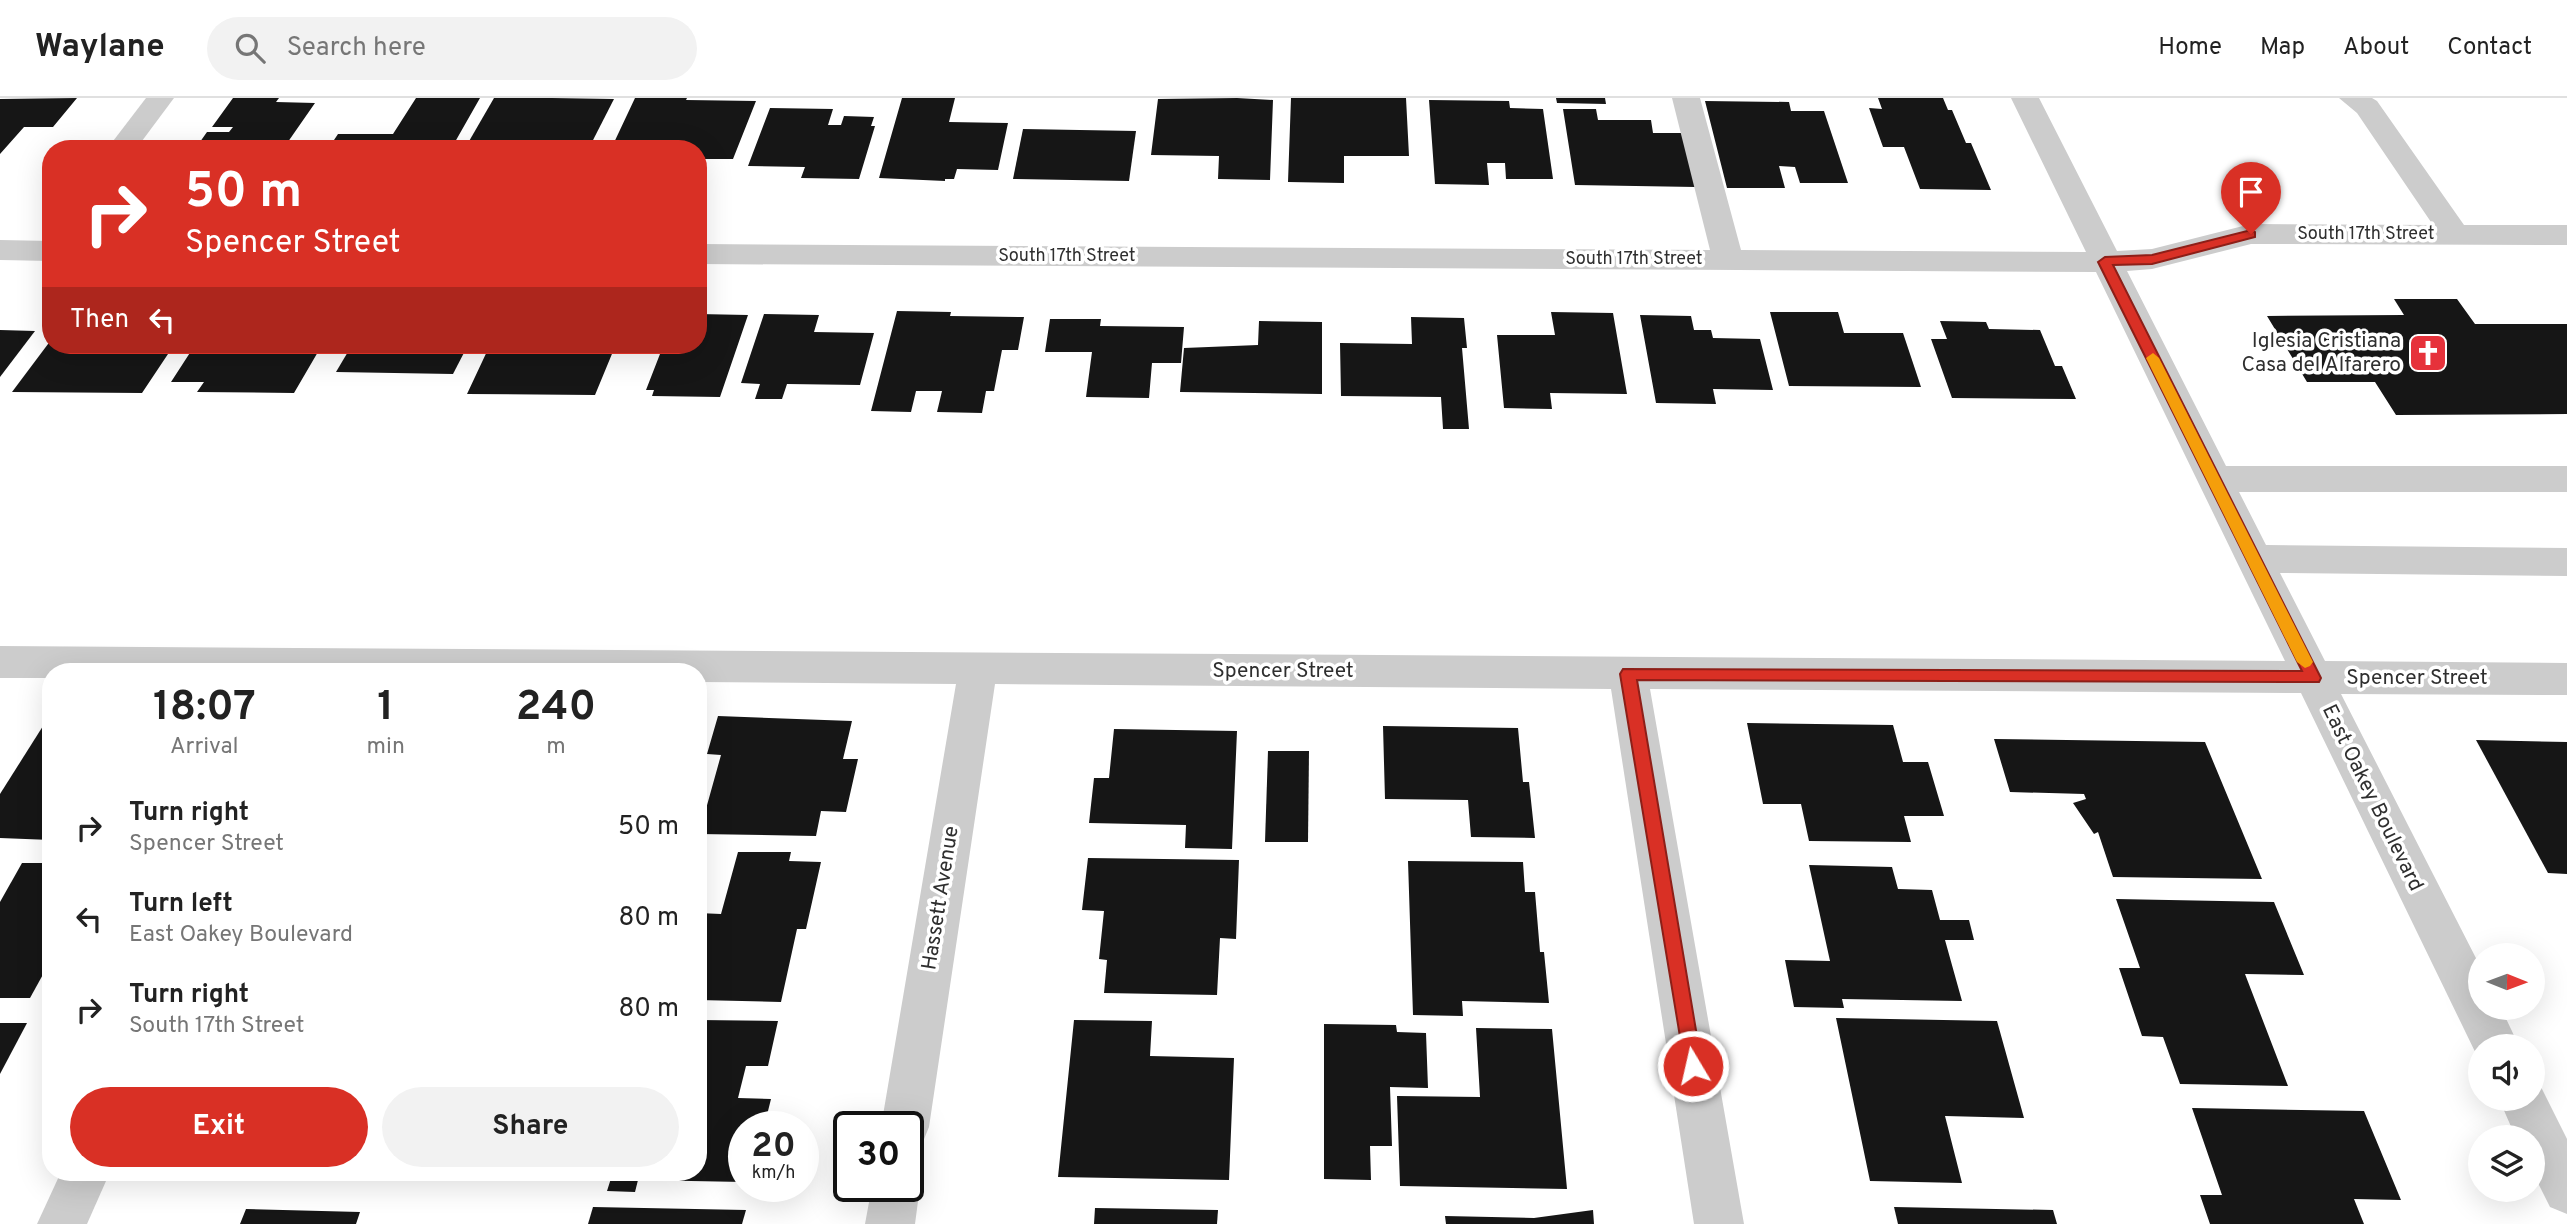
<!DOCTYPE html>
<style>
:root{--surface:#fff;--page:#f2f2f2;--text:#222;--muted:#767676;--line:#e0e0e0;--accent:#d93025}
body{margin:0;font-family:Overpass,sans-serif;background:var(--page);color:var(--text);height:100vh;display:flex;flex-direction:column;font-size:26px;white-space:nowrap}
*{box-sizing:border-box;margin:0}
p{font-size:23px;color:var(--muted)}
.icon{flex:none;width:38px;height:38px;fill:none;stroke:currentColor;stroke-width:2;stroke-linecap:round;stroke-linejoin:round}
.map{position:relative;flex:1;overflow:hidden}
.sheet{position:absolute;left:42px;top:565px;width:665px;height:518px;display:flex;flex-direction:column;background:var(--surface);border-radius:28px;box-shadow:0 7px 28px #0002}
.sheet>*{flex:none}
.banner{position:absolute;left:42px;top:42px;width:665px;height:214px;border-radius:28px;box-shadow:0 7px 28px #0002;background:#d93025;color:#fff;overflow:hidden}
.needle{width:46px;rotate:91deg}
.tools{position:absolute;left:2468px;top:845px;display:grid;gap:14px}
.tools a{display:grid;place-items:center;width:77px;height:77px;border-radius:50%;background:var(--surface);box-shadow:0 7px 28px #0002;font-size:35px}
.speed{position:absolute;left:728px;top:1013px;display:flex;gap:14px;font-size:35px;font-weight:700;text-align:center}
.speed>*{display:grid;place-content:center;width:91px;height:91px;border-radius:50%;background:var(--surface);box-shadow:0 7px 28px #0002;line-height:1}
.speed small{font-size:18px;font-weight:400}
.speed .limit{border:4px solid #111;border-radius:10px;background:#fff;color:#111}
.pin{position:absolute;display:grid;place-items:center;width:60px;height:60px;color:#fff;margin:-72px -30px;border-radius:50% 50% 50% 0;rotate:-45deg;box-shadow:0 0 7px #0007}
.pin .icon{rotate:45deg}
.me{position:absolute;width:77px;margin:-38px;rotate:351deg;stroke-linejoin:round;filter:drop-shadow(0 0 5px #0008)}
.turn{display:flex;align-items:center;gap:24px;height:147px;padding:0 28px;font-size:32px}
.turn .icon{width:91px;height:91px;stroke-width:2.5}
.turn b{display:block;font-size:49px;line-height:60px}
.then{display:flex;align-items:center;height:66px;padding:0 28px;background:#0003;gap:14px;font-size:26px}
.eta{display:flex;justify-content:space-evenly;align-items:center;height:119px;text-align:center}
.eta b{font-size:42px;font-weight:700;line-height:49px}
.button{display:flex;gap:14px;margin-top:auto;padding:14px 28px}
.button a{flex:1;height:80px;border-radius:42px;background:var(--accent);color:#fff;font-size:28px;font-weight:700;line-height:80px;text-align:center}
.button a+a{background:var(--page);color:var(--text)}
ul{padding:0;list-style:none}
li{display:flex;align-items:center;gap:21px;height:91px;padding:0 28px}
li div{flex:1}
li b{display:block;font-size:26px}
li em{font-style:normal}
header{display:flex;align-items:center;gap:42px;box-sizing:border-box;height:98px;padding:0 35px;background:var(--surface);border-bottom:2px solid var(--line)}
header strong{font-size:33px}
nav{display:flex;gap:38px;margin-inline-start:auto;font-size:24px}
.search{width:490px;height:63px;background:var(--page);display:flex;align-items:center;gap:18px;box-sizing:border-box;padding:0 24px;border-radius:38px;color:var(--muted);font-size:26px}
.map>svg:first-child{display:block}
</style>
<header>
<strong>Waylane</strong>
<div class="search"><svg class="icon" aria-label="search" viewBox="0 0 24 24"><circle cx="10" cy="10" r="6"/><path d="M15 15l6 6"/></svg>Search here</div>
<nav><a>Home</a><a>Map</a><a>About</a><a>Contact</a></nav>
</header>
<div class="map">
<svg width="2567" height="1126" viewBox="0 0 2567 1126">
<rect width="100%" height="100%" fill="#fff"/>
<!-- building -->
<g fill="#161616">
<path d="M77 0 53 29H24L0 56V1Z"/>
<path d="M233 0H279L276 4 315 5 283 51H195L207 34H229L233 29H212Z"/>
<path d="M416 0H480L451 51H328L338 36H393Z"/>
<path d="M494 0H552L614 1 591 46 468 45Z"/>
<path d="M635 0H687L686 2 756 3 733 61H698V51H611Z"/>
<path d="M902 0H955L949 24 1008 25 998 72 957 71 954 81H945V83L879 80Z"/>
<path d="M1237 0 1273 2 1270 82 1218 81 1219 58 1151 57 1158 1Z"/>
<path d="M1291 0H1406L1409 58H1344V85L1288 84Z"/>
<path d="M1556 0H1605L1606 6 1557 5Z"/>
<path d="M1878 0H1943L1948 12H1952L1966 45H1971L1991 92 1920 91 1904 49H1883L1869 10 1882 11Z"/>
<path d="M1429 2 1509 3 1510 10 1543 11 1553 81H1506L1505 65H1487L1489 87 1435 86Z"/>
<path d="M1705 3 1789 4 1791 13H1824L1848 85H1800L1795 69 1779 68 1785 90H1727Z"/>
<path d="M770 10 833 11 828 27H841L844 18 874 19 871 28H875L859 81 801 80 805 69 748 68Z"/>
<path d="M1563 11H1596L1598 22H1651L1653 35H1683L1696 89 1575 87Z"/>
<path d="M1023 31 1136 33 1129 83 1013 81Z"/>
<path d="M2394 201H2457L2475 226H2567V316L2396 317 2375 284H2307L2267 218 2404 217Z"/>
<path d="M897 213 951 214 950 218 1024 219 1018 252H1002L994 293H986L982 315 937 314 942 293H916L911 314 871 313Z"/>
<path d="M1551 214 1613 215 1627 296 1550 295 1552 311 1504 310 1497 237H1555Z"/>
<path d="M1770 214H1838L1844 235H1903L1921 289 1789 288Z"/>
<path d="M698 216 748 217 720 299 652 298 654 292H646L660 256 619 255 622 247H698Z"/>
<path d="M764 216 819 217 814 234 874 235 860 287 787 286 782 301H755L760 286 741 285Z"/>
<path d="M1640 217 1691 218 1694 232H1711L1713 240 1760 241 1773 292 1713 291 1716 306 1656 305Z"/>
<path d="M1411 219 1464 220 1467 250H1462L1469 331H1443L1441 299 1341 298 1340 245 1412 246Z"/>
<path d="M1050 221H1101L1100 228 1184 229 1181 265H1152L1149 300 1086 299 1092 254H1045Z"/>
<path d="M1259 223 1322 224V296L1180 294 1184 250 1258 247Z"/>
<path d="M1940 223 1986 224 1989 231 2040 232 2055 268H2062L2076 301 1952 300 1931 241H1947Z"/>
<path d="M0 232 35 233 0 279Z"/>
<path d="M51 242V247H174L142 295 12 294Z"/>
<path d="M195 247H322L294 295 197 294 204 284H171Z"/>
<path d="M352 247H468L453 276 336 274Z"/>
<path d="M490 247H609L607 251H614L595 297 467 296Z"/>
<path d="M718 618 852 623 843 661H858L846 714 821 713 816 738 699 736 721 657 707 656Z"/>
<path d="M1747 625 1893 627 1903 664H1928L1944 718H1904L1911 744 1809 743 1801 706H1763Z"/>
<path d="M43 628H51V742L0 740V696Z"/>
<path d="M1383 628 1518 630 1523 684H1529L1535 740 1471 739 1468 702 1385 701Z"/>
<path d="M1114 631 1237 633 1232 751 1185 750 1186 727 1089 725 1094 680H1109Z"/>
<path d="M1994 641 2205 644 2262 781 2113 779 2098 734 2094 736 2073 705 2086 701 2084 696 2010 694Z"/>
<path d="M2476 642 2567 644V776L2548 775Z"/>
<path d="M1268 653H1309L1308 744H1265Z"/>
<path d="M738 754H791L789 763 821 764 806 831H797L781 904 698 902V815L721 816Z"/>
<path d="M1088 760 1239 762 1236 841 1220 840 1217 897 1104 895 1107 862 1099 861 1104 813 1082 812Z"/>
<path d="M1408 763 1523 764 1525 794H1535L1540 854H1544L1549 905 1462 903 1463 918 1413 917Z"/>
<path d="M22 765H51V862L30 900H0V804Z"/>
<path d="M1809 767 1892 769 1898 791 1932 792 1940 822H1969L1974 842H1945L1962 903 1842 901 1844 910 1794 909 1785 862 1830 863Z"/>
<path d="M2116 801 2274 804 2304 877 2245 876 2288 988 2180 986 2163 939 2142 938 2119 870H2140Z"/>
<path d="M1836 920 1997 923 2024 1020 1945 1018 1962 1085 1870 1083Z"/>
<path d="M698 922 778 923 768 968H746L738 1000 771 1001 764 1029H744V1084L638 1082 635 1094 607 1093 613 1074H698Z"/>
<path d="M1074 922 1152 923 1150 958 1234 960 1229 1082 1058 1079Z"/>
<path d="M0 925H27L0 976Z"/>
<path d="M1324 926 1396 927 1397 934 1426 935 1428 990 1390 989 1392 1048H1370L1371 1082 1324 1081Z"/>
<path d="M1476 930 1552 931 1567 1091 1400 1088 1397 998 1480 999Z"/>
<path d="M2192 1010 2364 1013 2401 1102 2354 1101 2364 1126H2210L2200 1097H2222Z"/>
<path d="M278 1074H414L412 1079 278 1077Z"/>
<path d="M593 1109 746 1112 742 1126H588Z"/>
<path d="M1894 1109 2053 1112 2057 1126H1898Z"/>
<path d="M1095 1110 1218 1112 1217 1126H1094Z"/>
<path d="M246 1111 360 1114 356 1126H240Z"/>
<path d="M1593 1112 1594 1126H1446L1445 1118 1534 1120Z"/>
</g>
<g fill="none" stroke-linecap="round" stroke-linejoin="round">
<!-- minor -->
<g fill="#ccc" fill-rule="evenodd">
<path d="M146 0H174L136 51H107Z"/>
<path d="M1672 0H1700L1741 152 2086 154 2011 0H2039L2117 153 2152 151 2251 126 2433 127 2357 15 2339 0H2372L2377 3 2464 127H2567V147L2251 146 2152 171 2127 173 2226 368H2567V394H2239L2266 447 2567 450V478L2280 475 2325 563 2567 565V597L2341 596 2480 868V910H2501L2519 948H2480V964L2301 595 1650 591 1744 1126H1694L1611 591 995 586 929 1029 922 1046 908 1051V1029H881L956 586 698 584V574H51V580H0V548L2285 563 2096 174 698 166V146L1710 152Z"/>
<path d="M0 142 51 143V163L0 162Z"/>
<path d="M2532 982 2539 985 2567 1041V1116L2550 1109 2532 1073V1040H2516L2499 1001H2532Z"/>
<path d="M908 1069 913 1071 920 1088 915 1126H865L872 1088H908Z"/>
<path d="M61 1074H110L87 1126H37Z"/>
</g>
</g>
<!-- route -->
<path fill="#d93025" stroke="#8d1f18" stroke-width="2" d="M2251 132 2255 134V139L2152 166 2113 167 2321 580 2319 584 1637 582 1702 968 1699 975 1693 978 1686 975 1620 576 1623 571 2302 573 2098 164 2105 159 2152 157Z"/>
<!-- slow -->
<path fill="#f59e0b" d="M2153 255 2159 260 2313 564 2310 568 2305 570 2297 564 2146 260Z"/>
<!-- icons -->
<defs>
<symbol id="church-square" viewBox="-11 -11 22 22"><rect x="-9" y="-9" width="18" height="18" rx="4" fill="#e6323b" stroke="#fff"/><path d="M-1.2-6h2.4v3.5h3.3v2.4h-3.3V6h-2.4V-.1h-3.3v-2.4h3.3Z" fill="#fff"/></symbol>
</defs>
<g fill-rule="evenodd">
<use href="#church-square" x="2406" y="233" width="44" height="44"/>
</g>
<g text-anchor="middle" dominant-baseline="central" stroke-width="7" stroke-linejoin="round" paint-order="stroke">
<!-- far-street labels -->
<g font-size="18" fill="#2f2f2f" stroke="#fff">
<text x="2366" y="136">South 17th Street</text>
<text x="1067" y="158">South 17th Street</text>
<text x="1634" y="161">South 17th Street</text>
</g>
<!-- poi labels -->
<g font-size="21" fill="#2f2f2f" stroke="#fff" text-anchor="end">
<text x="2401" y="243">Iglesia Cristiana<tspan x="2401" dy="24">Casa del Alfarero</tspan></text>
</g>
<!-- street labels -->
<g font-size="21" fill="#2f2f2f" stroke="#fff">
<text x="1283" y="573">Spencer Street</text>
<text x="2417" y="580">Spencer Street</text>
<text transform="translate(2372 700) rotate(64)">East Oakey Boulevard</text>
<text transform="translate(941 800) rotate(-81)">Hassett Avenue</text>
</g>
</g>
</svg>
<div class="tools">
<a><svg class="needle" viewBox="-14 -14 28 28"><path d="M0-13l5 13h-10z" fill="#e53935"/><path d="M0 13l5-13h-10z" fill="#767676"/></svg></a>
<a><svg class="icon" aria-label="sound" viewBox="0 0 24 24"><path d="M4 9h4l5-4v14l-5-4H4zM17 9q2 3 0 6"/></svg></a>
<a><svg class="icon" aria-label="layers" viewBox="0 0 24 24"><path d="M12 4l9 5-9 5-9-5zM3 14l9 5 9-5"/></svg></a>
</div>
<div class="speed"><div>20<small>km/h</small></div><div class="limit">30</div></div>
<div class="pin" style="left:2251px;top:136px;background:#d93025"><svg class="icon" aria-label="arrive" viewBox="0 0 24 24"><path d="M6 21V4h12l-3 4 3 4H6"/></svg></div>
<svg class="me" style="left:1693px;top:968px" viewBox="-20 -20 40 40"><circle r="17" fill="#d93025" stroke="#fff" stroke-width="3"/><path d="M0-11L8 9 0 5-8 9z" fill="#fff"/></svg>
<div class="banner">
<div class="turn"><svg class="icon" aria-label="right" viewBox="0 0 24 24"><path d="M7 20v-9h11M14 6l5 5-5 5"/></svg><div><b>50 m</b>Spencer Street</div></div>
<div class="then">Then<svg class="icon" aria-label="left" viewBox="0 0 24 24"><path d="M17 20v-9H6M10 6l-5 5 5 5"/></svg></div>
</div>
<section class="sheet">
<div class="eta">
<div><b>18:07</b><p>Arrival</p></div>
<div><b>1</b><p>min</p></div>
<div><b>240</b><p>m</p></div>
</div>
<ul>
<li><svg class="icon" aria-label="right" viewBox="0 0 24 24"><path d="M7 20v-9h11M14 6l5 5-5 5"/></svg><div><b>Turn right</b><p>Spencer Street</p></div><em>50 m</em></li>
<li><svg class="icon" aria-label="left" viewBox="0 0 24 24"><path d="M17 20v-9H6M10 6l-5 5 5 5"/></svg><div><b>Turn left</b><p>East Oakey Boulevard</p></div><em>80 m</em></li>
<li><svg class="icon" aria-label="right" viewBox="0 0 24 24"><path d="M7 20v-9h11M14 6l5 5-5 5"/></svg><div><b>Turn right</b><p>South 17th Street</p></div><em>80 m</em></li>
</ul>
<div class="button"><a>Exit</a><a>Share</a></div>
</section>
</div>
